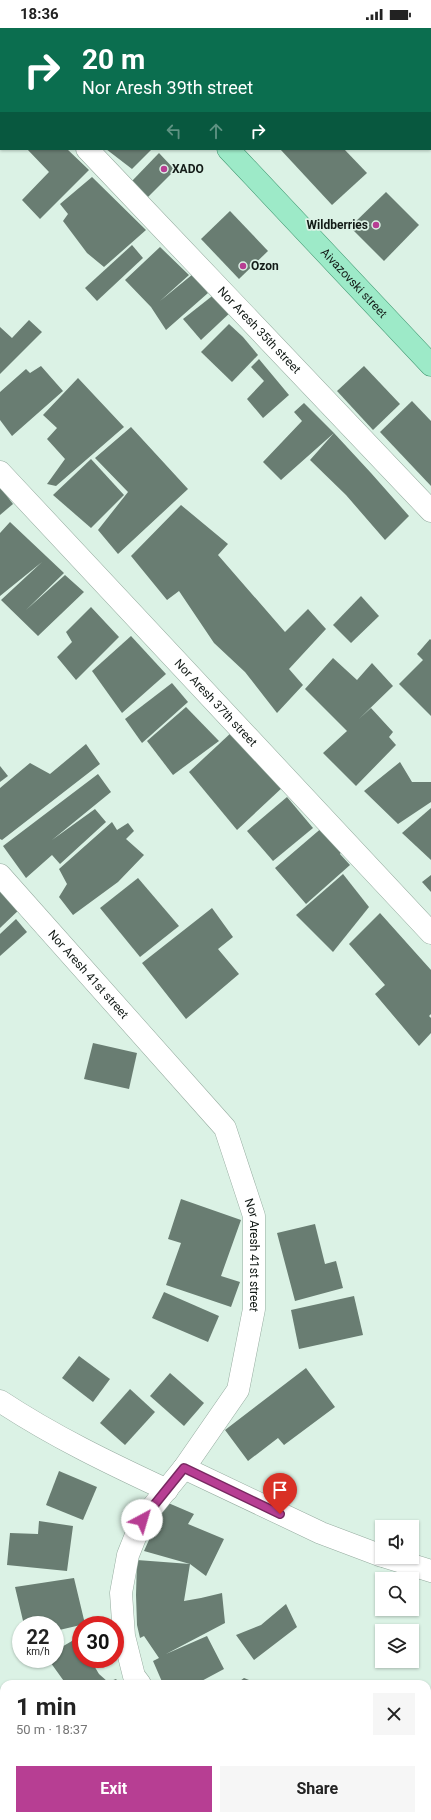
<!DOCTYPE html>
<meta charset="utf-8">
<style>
:root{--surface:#fff;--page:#f6f6f6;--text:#222;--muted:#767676;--accent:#b73e93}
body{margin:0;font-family:Roboto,sans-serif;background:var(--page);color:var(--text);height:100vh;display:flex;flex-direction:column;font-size:15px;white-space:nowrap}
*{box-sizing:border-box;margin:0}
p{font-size:13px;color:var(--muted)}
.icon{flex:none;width:22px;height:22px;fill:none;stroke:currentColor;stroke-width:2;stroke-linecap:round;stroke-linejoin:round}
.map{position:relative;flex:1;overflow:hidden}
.side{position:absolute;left:0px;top:1652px;width:431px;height:140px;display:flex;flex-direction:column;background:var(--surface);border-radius:12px 12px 0 0;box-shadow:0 1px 3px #0004}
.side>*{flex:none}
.hud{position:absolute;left:0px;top:0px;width:431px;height:122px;box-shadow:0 1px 3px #0004;background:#0b6e4f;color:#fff;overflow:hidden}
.controls{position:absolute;left:375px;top:1492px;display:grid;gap:8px}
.controls a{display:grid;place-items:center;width:44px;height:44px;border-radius:0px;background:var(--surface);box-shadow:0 1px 3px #0004;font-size:20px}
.speed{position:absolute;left:12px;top:1588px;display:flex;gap:8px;font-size:20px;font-weight:700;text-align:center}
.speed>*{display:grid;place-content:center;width:52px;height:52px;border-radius:50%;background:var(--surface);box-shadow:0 1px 3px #0004;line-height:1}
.speed small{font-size:10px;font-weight:400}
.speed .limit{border:6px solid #d22;background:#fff;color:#111}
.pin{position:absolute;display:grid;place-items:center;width:34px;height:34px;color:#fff;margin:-41px -17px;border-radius:50% 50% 50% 0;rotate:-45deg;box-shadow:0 0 4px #0007}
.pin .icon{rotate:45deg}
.me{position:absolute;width:44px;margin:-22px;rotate:39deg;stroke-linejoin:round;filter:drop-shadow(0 0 3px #0008)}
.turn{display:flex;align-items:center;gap:14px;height:84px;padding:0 16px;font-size:18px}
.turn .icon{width:52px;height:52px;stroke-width:2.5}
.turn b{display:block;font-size:28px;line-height:34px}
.lanes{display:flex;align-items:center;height:38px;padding:0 16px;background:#0003;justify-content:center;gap:20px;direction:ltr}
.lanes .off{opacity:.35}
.round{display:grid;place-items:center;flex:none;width:42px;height:42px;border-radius:0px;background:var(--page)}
.summary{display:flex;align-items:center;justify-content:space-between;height:68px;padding:0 16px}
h1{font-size:24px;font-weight:700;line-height:30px}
.cta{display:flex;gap:8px;margin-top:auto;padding:8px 16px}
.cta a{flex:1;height:46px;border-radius:0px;background:var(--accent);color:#fff;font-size:16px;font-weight:700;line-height:46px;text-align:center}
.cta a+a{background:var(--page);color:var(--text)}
.status{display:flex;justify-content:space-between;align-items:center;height:28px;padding:0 20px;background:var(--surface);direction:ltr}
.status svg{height:11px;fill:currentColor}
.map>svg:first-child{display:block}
</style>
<div class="status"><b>18:36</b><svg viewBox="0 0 49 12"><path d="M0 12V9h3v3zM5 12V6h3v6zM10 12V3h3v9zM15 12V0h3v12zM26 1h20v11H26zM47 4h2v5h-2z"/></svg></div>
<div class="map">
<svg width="431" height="1792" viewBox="0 0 431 1792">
<rect width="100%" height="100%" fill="#dbf2e5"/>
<!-- building -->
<g fill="#697d72">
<path d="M27 121H67L89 142 40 191 22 172 49 144Z"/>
<path d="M106 121H152L132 141Z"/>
<path d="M280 121H344L367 145 332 177Z"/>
<path d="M159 125 175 142 148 169 132 153Z"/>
<path d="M92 149 146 202 104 239 87 225 63 193 68 186 60 176Z"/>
<path d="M386 164 419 197 384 233 350 199Z"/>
<path d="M230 183 268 223 239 251 201 211Z"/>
<path d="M132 217 143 230 97 273 85 260Z"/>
<path d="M160 219 189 247 160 273 193 246 208 265 166 302 151 279 125 252Z"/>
<path d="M216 265 233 282 201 312 183 291Z"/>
<path d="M29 292 42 304 0 346V299L12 310Z"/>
<path d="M229 296 243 309 258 327 232 354 201 324Z"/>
<path d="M259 331 289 367 263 390 247 371 264 353 251 339Z"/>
<path d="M41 338 63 363 12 408 0 392V364L26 341 30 345Z"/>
<path d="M364 338 400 376 373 402 337 363Z"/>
<path d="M78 350 124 399 56 458 47 456 65 431 47 411 57 400 43 387Z"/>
<path d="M412 373 431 393V458L380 404Z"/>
<path d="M304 375 334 405 371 445 409 488 385 512 346 467 310 432 334 405 281 452 263 434 302 393 294 384Z"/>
<path d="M131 399 188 461 118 526 98 502 128 464 95 430Z"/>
<path d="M91 431 124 467 91 500 53 467Z"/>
<path d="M0 459 13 476 0 487Z"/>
<path d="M181 477 228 516 218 527 285 604 308 581 326 601 289 641 303 657 277 685 245 644 214 615 179 563 167 572 131 528Z"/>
<path d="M10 494 64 545 26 582 65 547 84 564 38 608 1 572 42 534 0 568V505Z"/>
<path d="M361 568 379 588 351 615 333 597Z"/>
<path d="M91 579 119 609 76 652 57 629 72 614 66 604Z"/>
<path d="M131 608 166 646 122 685 92 643Z"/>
<path d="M430 611 431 612V688L399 656 423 632 417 626Z"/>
<path d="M333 630 357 652 372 635 393 658 359 691 371 680 393 704 389 709 396 717 356 758 323 725 347 703 305 661Z"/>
<path d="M172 655 188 674 142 715 125 691Z"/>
<path d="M186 679 219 713 173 747 147 713Z"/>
<path d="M233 703 284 758 237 802 189 744Z"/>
<path d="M86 716 100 736 2 812 0 811V760L30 735 50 746Z"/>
<path d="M400 734 412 754H431V774L398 796 364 763Z"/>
<path d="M0 738 8 748 0 754Z"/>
<path d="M98 746 111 764 52 812 95 781 106 794 60 836 52 827 26 850 3 818Z"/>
<path d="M287 769 313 800 273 833 247 803Z"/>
<path d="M431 780V832L402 805Z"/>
<path d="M112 794 117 802 128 795 134 803 126 811 144 827 118 854 73 887 59 869 67 856 59 841Z"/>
<path d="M324 798 344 819 340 826 350 837 306 876 275 840Z"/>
<path d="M343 846 369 879 333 924 296 887Z"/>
<path d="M431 847V864L422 854Z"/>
<path d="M138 850 179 898 140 929 100 880Z"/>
<path d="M0 856 23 878 0 900Z"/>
<path d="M212 880 233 909 218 921 239 946 186 991 142 935Z"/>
<path d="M380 885 431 942V986L429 988 431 990V1005L419 1018 375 966 385 957 349 916Z"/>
<path d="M16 891 27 904 0 928V906Z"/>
<path d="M93 1015 137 1025 129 1061 84 1051Z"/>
<path d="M181 1171 241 1192 221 1248 240 1254 231 1279 166 1257 181 1215 168 1211Z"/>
<path d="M315 1196 325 1236 336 1233 343 1260 295 1273 277 1205Z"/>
<path d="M164 1264 219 1288 208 1314 152 1290Z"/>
<path d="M354 1268 363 1307 299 1321 291 1282Z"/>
<path d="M79 1328 110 1351 93 1374 62 1350Z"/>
<path d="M306 1340 335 1379 284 1417 278 1410 248 1433 225 1402Z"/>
<path d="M170 1345 204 1375 184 1398 150 1368Z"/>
<path d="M130 1361 155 1384 125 1417 100 1395Z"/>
<path d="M59 1443 97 1459 83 1492 46 1477Z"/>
<path d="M166 1474 194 1486 188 1496 224 1511 206 1548 190 1536 184 1573 201 1570 222 1565 225 1595 166 1626 207 1608 224 1641 196 1656H163L153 1633 159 1630 144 1608 140 1610 137 1597 136 1567 137 1532 190 1536 144 1523Z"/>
<path d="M39 1493 73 1498 67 1543 7 1537 10 1505 38 1506Z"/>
<path d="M74 1550 85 1596 55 1603V1597H24L15 1559Z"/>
<path d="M286 1576 297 1599 254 1632 236 1607 261 1597Z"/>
<path d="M77 1610 81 1616V1631H90L99 1646 108 1654 116 1651 120 1656H66L48 1631H55V1623Z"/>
<path d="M244 1650 259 1656H236Z"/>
<path d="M143 1788H215L219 1792H139Z"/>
<path d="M330 1788H346L344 1792H339Z"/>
<path d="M377 1788H379L386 1792H375Z"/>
</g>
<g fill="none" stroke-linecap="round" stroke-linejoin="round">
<defs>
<g id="minor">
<path d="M0 30 1 31"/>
<path id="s1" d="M87 121 431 483"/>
<path id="s2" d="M0 444 431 905"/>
<path id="s3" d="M0 847 225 1100 254 1188V1281L238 1362 184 1440 142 1492 128 1527 121 1565 124 1608 134 1648 140 1656"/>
<path d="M0 1373C53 1408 109 1435 167 1462"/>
<path d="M184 1440 321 1505 382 1528"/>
<path d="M386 1529 431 1543"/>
<path d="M250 1788 255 1792"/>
</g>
<g id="major">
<path d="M115 0V1"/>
<path id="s4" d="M228 121 431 337"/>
</g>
</defs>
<!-- minor casing -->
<use href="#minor" stroke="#95ab9f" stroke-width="23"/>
<!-- major casing -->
<use href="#major" stroke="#429872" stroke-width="23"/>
<!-- minor -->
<use href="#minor" stroke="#fff" stroke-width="22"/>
<!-- major -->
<use href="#major" stroke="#9deac8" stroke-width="22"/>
</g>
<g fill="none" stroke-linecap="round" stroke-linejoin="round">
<defs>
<path id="route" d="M142 1492 184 1440 280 1486"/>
</defs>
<!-- route casing -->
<use href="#route" stroke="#772860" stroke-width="10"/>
<!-- route -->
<use href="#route" stroke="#b73e93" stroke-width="7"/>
</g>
<!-- markers -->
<g fill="#b73e93" stroke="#dbf2e5" stroke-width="1.5">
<circle cx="164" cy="141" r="4"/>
<circle cx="376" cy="197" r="4"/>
<circle cx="243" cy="238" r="4"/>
</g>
<g text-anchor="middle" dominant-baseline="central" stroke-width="3.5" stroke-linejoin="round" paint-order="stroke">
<!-- poi labels -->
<g font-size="12" font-weight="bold" fill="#131b17" stroke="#dbf2e5" text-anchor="start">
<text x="172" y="141">XADO</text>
<text x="368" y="197" text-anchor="end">Wildberries</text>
<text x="251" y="238">Ozon</text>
</g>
<!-- street labels -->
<g font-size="12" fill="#131b17" stroke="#dbf2e5">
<text stroke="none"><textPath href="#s4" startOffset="184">Aivazovski street</textPath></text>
<text stroke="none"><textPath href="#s1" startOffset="250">Nor Aresh 35th street</textPath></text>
<text stroke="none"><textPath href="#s2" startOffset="316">Nor Aresh 37th street</textPath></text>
<text stroke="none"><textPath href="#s3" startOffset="133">Nor Aresh 41st street</textPath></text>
<text stroke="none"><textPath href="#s3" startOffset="470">Nor Aresh 41st street</textPath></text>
</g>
</g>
</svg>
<div class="controls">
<a><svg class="icon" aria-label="sound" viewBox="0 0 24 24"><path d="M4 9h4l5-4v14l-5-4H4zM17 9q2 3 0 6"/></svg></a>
<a><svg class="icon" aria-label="search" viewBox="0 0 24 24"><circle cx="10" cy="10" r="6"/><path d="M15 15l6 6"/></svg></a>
<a><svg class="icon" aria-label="layers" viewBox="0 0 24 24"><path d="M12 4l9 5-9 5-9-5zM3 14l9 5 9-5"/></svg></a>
</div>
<div class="speed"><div>22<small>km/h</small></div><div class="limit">30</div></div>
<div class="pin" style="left:280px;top:1486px;background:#d93025"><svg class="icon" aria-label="arrive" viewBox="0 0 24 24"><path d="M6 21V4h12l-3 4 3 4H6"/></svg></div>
<svg class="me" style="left:142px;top:1492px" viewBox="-20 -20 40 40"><circle r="19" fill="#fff"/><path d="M0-13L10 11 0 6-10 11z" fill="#b73e93"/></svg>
<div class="hud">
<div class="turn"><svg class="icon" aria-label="right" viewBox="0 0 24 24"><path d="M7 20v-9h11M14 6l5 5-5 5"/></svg><div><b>20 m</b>Nor Aresh 39th street</div></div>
<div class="lanes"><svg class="icon off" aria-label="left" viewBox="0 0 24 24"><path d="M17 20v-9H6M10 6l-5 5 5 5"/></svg><svg class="icon off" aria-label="ahead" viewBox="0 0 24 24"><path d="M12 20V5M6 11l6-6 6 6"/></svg><svg class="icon" aria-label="right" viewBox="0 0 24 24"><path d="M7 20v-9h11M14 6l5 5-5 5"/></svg></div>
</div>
<section class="side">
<div class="summary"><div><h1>1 min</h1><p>50 m · 18:37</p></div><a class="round"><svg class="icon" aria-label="close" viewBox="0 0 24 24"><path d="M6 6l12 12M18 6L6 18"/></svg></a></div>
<div class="cta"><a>Exit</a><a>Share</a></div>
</section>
</div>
